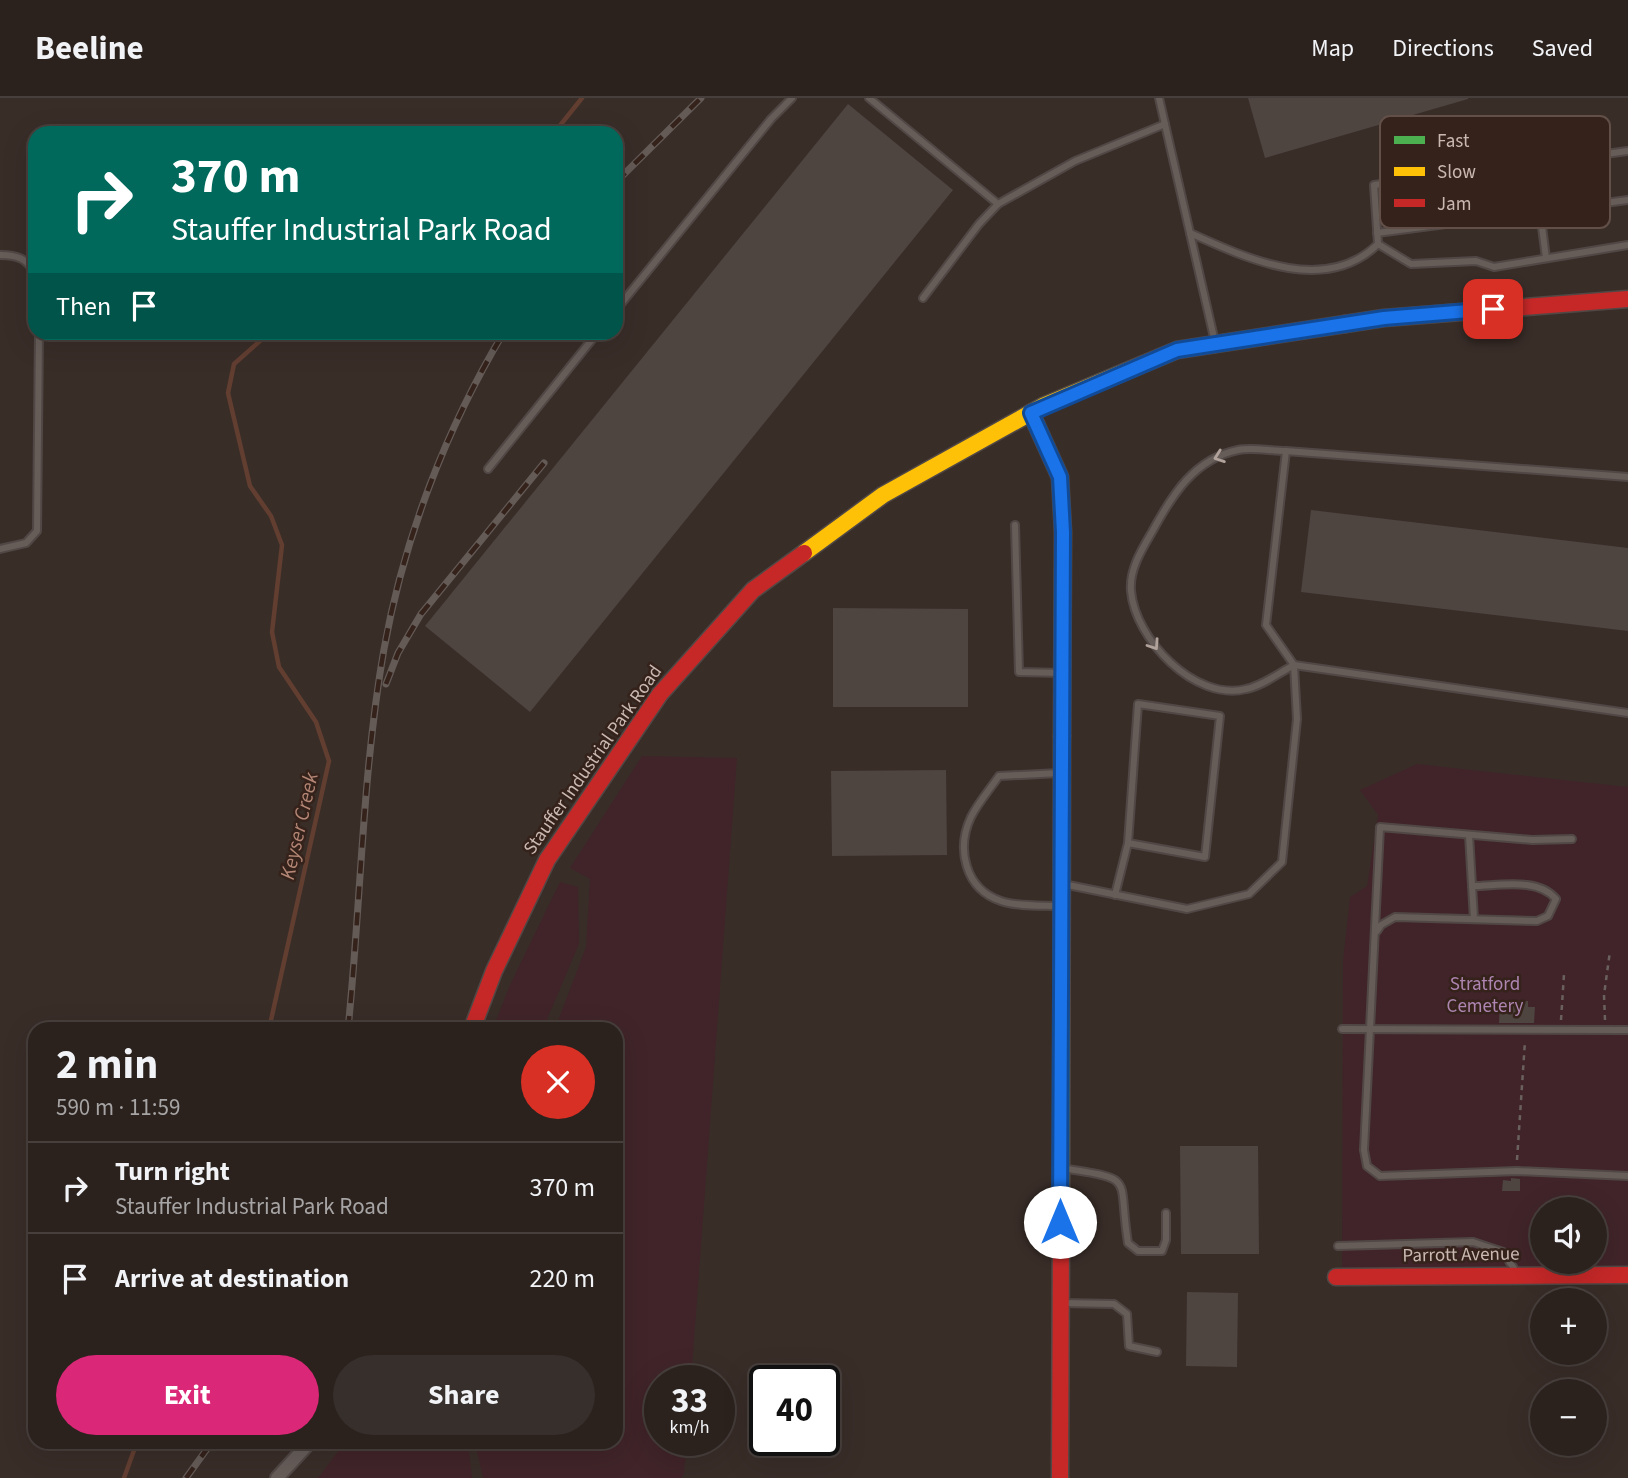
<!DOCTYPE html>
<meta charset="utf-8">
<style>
:root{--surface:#2b221e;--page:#372f2b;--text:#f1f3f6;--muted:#a6a4a4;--line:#473f3c;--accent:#db2777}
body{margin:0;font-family:"Source Sans 3",sans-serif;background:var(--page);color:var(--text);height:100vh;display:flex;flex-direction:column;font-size:26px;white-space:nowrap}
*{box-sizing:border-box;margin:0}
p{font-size:23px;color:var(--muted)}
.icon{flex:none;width:38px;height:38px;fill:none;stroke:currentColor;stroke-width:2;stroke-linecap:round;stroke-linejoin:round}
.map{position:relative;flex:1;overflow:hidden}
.details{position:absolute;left:28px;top:924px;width:595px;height:427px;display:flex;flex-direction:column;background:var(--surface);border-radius:21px;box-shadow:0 7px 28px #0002,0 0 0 2px var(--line)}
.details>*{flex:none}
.banner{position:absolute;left:28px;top:28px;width:595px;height:214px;border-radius:21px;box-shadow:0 7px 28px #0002,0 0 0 2px var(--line);background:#00695c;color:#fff;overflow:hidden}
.controls{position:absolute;left:1530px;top:1099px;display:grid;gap:14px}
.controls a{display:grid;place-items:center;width:77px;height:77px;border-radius:50%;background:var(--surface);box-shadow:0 7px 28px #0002,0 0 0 2px var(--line);font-size:35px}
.speed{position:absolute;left:644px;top:1267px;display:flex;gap:14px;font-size:35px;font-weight:700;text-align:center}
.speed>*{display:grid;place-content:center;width:91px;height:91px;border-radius:50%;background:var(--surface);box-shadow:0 7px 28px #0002,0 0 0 2px var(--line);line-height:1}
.speed small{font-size:18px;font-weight:400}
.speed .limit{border:4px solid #111;border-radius:10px;background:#fff;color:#111}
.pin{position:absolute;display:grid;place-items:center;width:60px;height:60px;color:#fff;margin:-30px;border-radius:14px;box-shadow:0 4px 10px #0006}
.me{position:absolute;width:77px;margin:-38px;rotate:0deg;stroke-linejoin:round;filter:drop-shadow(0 0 5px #0008)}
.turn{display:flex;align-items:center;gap:24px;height:147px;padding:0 28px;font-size:32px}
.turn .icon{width:91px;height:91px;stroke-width:2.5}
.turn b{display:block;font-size:49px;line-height:60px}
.then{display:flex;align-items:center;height:66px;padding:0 28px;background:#0003;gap:14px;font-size:26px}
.round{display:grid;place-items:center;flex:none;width:74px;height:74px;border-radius:37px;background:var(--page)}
.headline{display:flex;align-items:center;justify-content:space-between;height:119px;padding:0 28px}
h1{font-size:42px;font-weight:700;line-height:52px}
.cta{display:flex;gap:14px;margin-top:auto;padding:14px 28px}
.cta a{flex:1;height:80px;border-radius:42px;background:var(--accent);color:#fff;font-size:28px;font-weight:700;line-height:80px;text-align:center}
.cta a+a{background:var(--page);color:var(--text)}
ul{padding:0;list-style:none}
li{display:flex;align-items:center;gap:21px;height:91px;padding:0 28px;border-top:2px solid var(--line)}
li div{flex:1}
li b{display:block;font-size:26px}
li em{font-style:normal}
header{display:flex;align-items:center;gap:42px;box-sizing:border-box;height:98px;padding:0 35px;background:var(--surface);border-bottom:2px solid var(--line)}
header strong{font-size:33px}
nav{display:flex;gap:38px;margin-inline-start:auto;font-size:24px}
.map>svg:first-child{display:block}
</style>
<header>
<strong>Beeline</strong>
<nav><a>Map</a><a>Directions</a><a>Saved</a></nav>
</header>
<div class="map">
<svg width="1628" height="1380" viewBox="0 0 1628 1380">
<rect width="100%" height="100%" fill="#392d28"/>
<!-- green -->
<g fill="#402429" fill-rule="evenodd">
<path d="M642 658 737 660 691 1283H660V1342H687L684 1376 681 1380H483L475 1344H616V931H555L586 849 590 781 570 770Z"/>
<path d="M1417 666 1628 689V1169L1342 1173 1343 863 1350 799 1367 788 1378 717 1360 692ZM1542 1111H1594V1164H1542Z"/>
<path d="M560 784 578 789 579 846 543 931H493L509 889Z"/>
<path d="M345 1344H468L472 1380H318Z"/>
</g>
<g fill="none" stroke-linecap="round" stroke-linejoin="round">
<!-- stream -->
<g stroke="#623e31" stroke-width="4.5">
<path d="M554 35 582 0"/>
<path d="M269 931 329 663 316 624 279 569 272 534 282 447 271 418 250 388 228 295 234 266 270 234"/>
<path d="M124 1380 137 1344"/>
</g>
</g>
<!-- building -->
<g fill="#4e4440">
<path d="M1248 0H1468V1L1265 60Z"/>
<path d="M848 6 953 92 530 614 425 528Z"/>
<path d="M1311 412 1628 450V533L1301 494Z"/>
<path d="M833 510 968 511V609H833Z"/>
<path d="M946 672 947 757 832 758 831 673Z"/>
<path d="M1528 903V909H1535L1534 925H1499L1500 904Z"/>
<path d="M1180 1048H1258L1259 1156H1181Z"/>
<path d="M1511 1080 1520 1081V1093H1502L1503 1082 1511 1083Z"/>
<path d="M1187 1194 1238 1195 1237 1269 1186 1268Z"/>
</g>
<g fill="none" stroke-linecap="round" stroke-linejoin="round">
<defs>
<g id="lane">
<path d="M869 0 998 106"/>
<path d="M1159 0 1215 244"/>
<path d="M1534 66 1546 160"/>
<path d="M1190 135C1246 160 1325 198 1378 146L1374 87 1628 53"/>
<path d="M1377 135 1628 102"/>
<path d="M1378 146 1411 166 1476 163 1494 169 1628 147"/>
<path d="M0 157C17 157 27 160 35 176"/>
<path d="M923 200 979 126 998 106 1075 63 1165 26"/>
<path d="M616 212 771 21 792 0"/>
<path d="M1286 353C1271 353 1252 349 1238 352 1194 361 1172 397 1152 434 1142 451 1129 472 1131 493 1135 541 1195 604 1246 591 1262 588 1279 575 1294 567L1628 615"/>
<path d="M488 371 598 234"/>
<path d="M1015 427 1019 574 1062 575"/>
<path d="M0 451 26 445 37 433 39 234"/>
<path d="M1060 675 999 678C990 691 978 705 971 719 956 751 965 791 1001 803 1018 809 1043 807 1061 808"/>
<path d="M1469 737 1474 821"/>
<path d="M1572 741 1532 742 1380 729 1364 1052 1367 1068 1380 1078 1517 1073 1628 1078"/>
<path d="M1063 786 1187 811 1249 796 1282 764 1297 621 1294 567 1266 527 1286 353 1628 379"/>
<path d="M1115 797 1128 745 1138 606 1220 618 1205 759 1128 745"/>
<path d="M1377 833 1381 827 1395 819 1537 823 1548 818 1556 801C1538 779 1498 788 1472 788"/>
<path d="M1342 931 1628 932"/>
<path d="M1062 1070C1138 1082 1117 1077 1128 1145L1138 1153H1162L1166 1142V1115"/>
<path d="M1338 1148 1473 1144 1503 1154 1517 1175"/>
<path d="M1061 1205 1114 1206 1127 1216 1129 1248 1157 1254"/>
</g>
<path id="street" d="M277 1380 310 1344"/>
<path id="fast" d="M1061 1134 1062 638"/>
<g id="slow">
<path d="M1031 315 1060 379 1063 434 1062 638"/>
<path d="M804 455 883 397 1043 308 1177 252 1345 226"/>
</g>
<g id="jam">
<path d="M1345 226 1384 220 1628 201"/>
<path d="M472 931 494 873 547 762 660 596 753 492 804 455"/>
<path d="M1336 1179 1628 1177"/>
<path d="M1060 1380 1061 1134"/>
</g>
</defs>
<!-- lane casing -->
<use href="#lane" stroke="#514845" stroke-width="10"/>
<!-- street casing -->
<use href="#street" stroke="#514845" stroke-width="16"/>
<!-- fast casing -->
<use href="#fast" stroke="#514845" stroke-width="19"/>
<!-- slow casing -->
<use href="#slow" stroke="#514845" stroke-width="19"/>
<!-- jam casing -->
<use href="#jam" stroke="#514845" stroke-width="19"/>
<!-- path -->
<g stroke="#6a605d" stroke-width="2.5" stroke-dasharray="5 5" stroke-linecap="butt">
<path d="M1561 922 1564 876"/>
<path d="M1605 922 1604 897 1610 853"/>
<path d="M1517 1062 1525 943"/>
</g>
<!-- lane -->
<use href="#lane" stroke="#665d59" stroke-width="6"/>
<!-- street -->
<use href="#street" stroke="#665d59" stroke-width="12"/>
<!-- fast -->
<use href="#fast" stroke="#4caf50" stroke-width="16"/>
<!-- slow -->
<use href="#slow" stroke="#ffc107" stroke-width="16"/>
<!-- jam -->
<use href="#jam" stroke="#c62828" stroke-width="16"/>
<defs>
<g id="rail">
<path d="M616 84 701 0"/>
<path d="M386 586 398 555 421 516 544 365"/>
<path d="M348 931C361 805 362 676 384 551 404 440 446 331 504 234"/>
<path d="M186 1380 212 1344"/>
</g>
</defs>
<!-- rail casing -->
<use href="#rail" stroke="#645b57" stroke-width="7"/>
<!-- rail -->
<use href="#rail" stroke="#34221b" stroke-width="4.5" stroke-dasharray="13" stroke-linecap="butt"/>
</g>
<!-- one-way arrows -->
<defs><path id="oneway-chevron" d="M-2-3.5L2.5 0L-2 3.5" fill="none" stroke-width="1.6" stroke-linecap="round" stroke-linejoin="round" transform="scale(1.75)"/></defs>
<g stroke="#b1a29c">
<use href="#oneway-chevron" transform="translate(1219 359) rotate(160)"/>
<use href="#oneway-chevron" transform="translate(1154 547) rotate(56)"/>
</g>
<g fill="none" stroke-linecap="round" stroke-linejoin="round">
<defs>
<path id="route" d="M1060 1124 1063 434 1060 379 1031 315 1177 252 1384 220 1493 211"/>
</defs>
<!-- route casing -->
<use href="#route" stroke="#114b97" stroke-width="18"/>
<!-- route -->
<use href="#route" stroke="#1a73e8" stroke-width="12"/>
</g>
<g text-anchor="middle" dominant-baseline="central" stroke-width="5" stroke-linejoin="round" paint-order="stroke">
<!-- street labels -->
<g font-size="19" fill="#cab9b2" stroke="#34221b">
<text transform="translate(593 662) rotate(-55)">Stauffer Industrial Park Road</text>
<text transform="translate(1461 1157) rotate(-1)">Parrott Avenue</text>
</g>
<!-- park labels -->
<g font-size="19" fill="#ae85b1" stroke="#34221b">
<text x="1485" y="886">Stratford<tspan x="1485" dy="22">Cemetery</tspan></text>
</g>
<!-- water labels -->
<g font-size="21" font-style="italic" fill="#b58776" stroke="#34221b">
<text transform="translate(299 728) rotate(-77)">Keyser Creek</text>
</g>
</g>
<!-- legend -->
<rect x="1380" y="18" width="230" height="112" rx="10" fill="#34221b" stroke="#614f48" stroke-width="2"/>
<rect x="1394" y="38" width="31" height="8" fill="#4caf50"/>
<rect x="1394" y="69" width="31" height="9" fill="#ffc107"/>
<rect x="1394" y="101" width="31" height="8" fill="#c62828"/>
<g font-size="19" fill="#cab9b2">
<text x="1437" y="49">Fast</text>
<text x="1437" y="80">Slow</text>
<text x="1437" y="112">Jam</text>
</g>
</svg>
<div class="controls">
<a><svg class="icon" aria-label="sound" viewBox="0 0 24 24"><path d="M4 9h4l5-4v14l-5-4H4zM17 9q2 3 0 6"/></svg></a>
<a>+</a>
<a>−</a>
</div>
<div class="speed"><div>33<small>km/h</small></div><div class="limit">40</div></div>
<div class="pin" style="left:1493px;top:211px;background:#d93025"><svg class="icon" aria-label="arrive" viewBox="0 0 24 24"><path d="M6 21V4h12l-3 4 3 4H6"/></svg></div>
<svg class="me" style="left:1060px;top:1124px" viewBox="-20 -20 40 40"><circle r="19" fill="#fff"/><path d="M0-13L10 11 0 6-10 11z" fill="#1a73e8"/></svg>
<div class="banner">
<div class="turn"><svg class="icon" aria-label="right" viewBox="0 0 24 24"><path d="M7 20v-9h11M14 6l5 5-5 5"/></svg><div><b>370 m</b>Stauffer Industrial Park Road</div></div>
<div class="then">Then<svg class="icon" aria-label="arrive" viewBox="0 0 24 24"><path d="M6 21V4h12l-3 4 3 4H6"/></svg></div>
</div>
<section class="details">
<div class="headline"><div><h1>2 min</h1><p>590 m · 11:59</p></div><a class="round" style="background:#d93025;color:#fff"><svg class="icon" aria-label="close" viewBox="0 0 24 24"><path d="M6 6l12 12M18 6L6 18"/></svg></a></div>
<ul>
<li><svg class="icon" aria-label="right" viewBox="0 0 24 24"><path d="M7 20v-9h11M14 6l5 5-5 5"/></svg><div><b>Turn right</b><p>Stauffer Industrial Park Road</p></div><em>370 m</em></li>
<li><svg class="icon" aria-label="arrive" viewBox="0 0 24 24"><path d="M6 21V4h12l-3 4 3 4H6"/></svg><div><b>Arrive at destination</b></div><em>220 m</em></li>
</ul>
<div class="cta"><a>Exit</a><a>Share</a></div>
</section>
</div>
